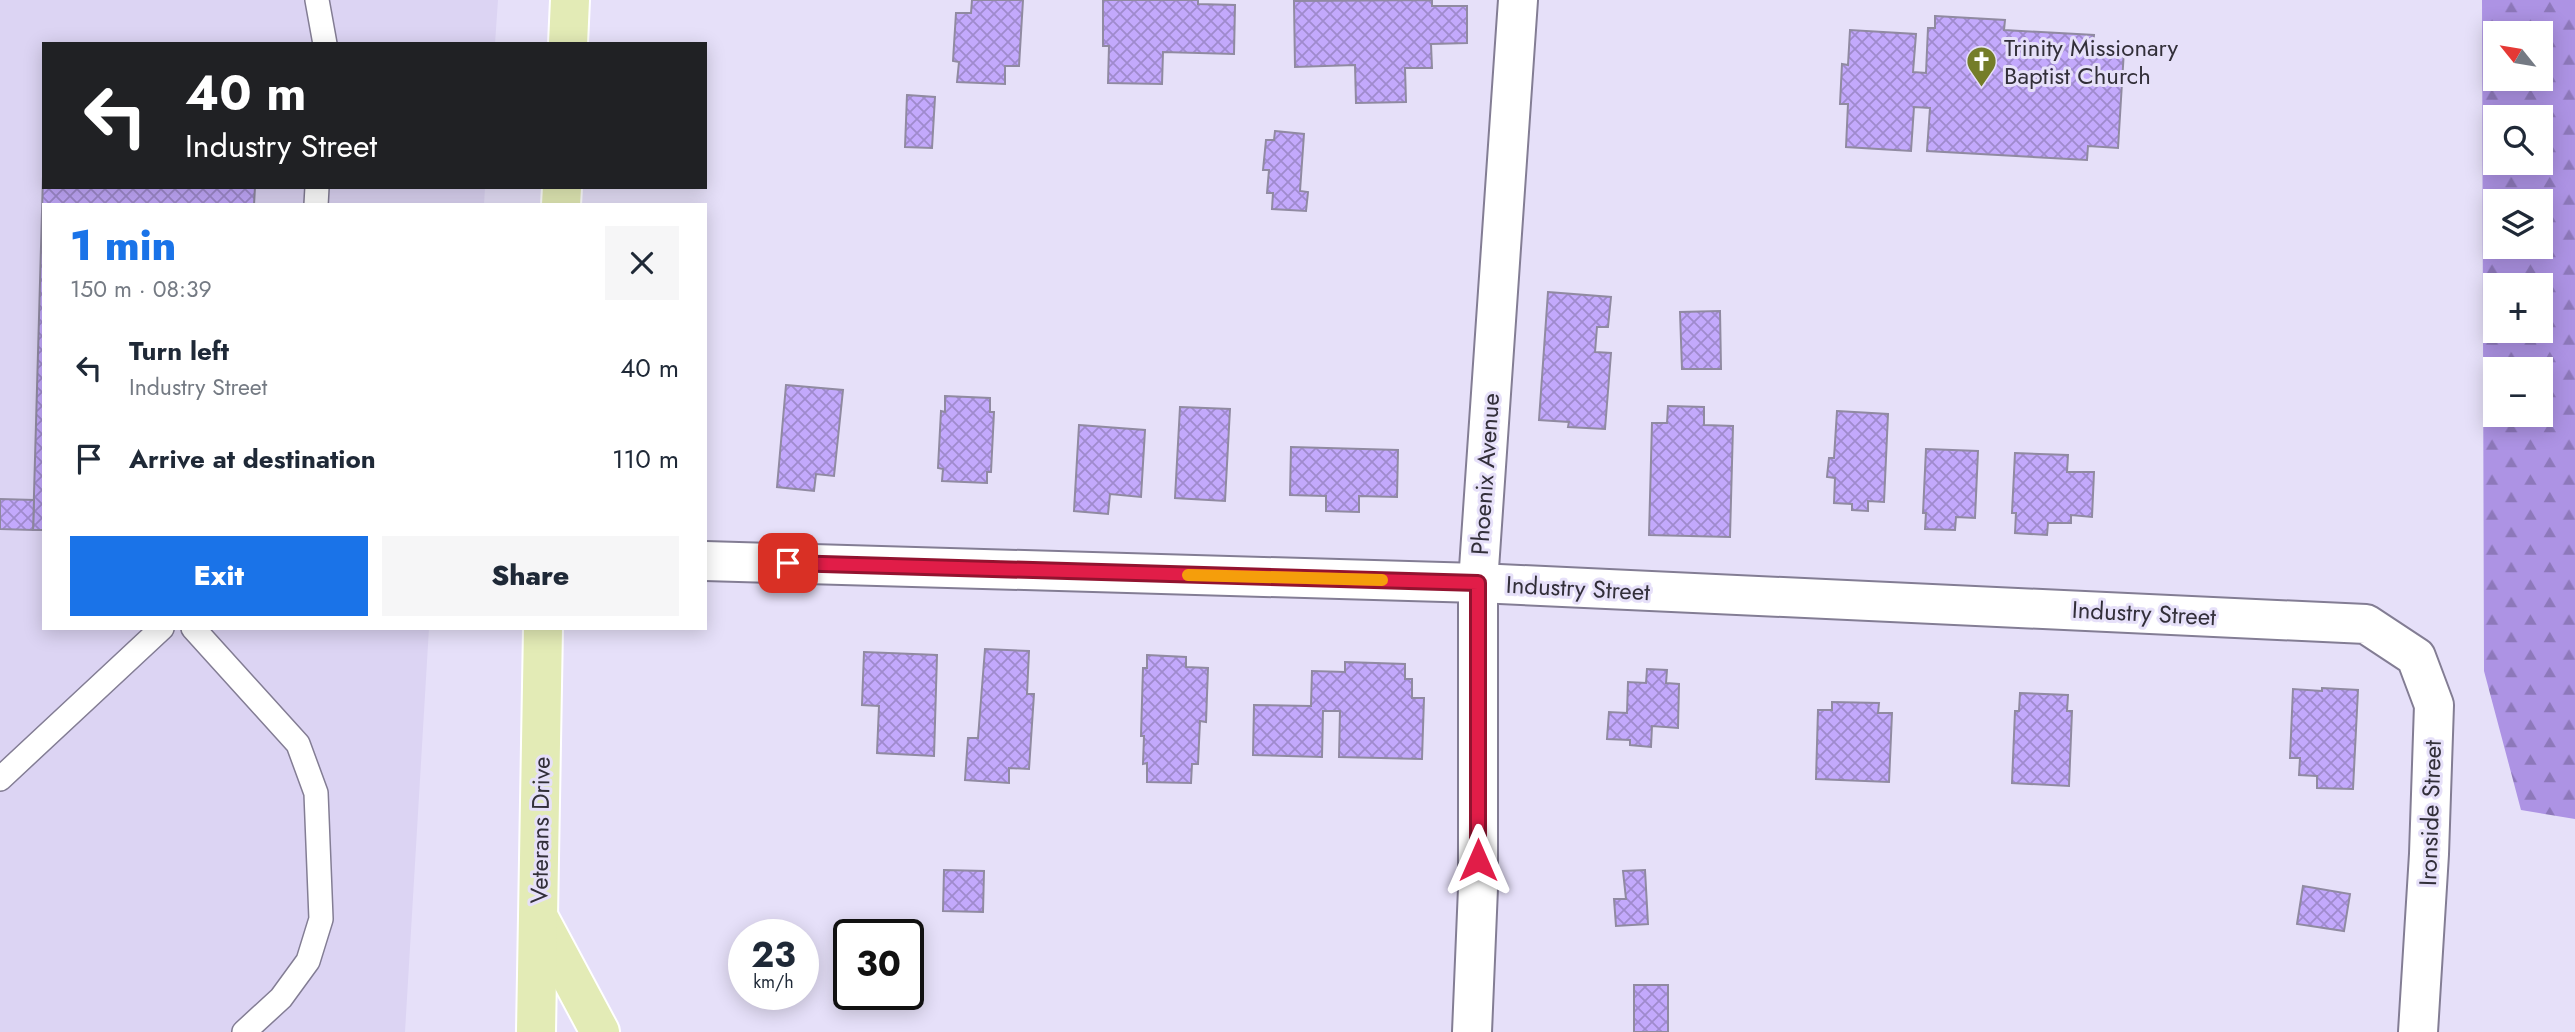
<!DOCTYPE html>
<meta charset="utf-8">
<style>
:root{--surface:#fff;--page:#f6f6f7;--text:#1f2937;--muted:#747a83;--accent:#1a73e8}
body{margin:0;font-family:Jost,sans-serif;background:var(--page);color:var(--text);height:100vh;display:flex;flex-direction:column;font-size:26px;white-space:nowrap}
*{box-sizing:border-box;margin:0}
p{font-size:23px;color:var(--muted)}
.icon{flex:none;width:38px;height:38px;fill:none;stroke:currentColor;stroke-width:2;stroke-linecap:round;stroke-linejoin:round}
.map{position:relative;flex:1;overflow:hidden}
.panel{position:absolute;left:42px;top:203px;width:665px;height:427px;display:flex;flex-direction:column;background:var(--surface);border-radius:0px;box-shadow:0 4px 18px #0003}
.panel>*{flex:none}
.hud{position:absolute;left:42px;top:42px;width:665px;height:147px;border-radius:0px;box-shadow:0 4px 18px #0003;background:#202124;color:#fff;overflow:hidden}
.needle{width:46px;rotate:300deg}
.tools{position:absolute;left:2483px;top:21px;display:grid;gap:14px}
.tools a{display:grid;place-items:center;width:70px;height:70px;border-radius:0px;background:var(--surface);box-shadow:0 4px 18px #0003;font-size:35px}
.speed{position:absolute;left:728px;top:919px;display:flex;gap:14px;font-size:35px;font-weight:700;text-align:center}
.speed>*{display:grid;place-content:center;width:91px;height:91px;border-radius:50%;background:var(--surface);box-shadow:0 4px 18px #0003;line-height:1}
.speed small{font-size:18px;font-weight:400}
.speed .limit{border:4px solid #111;border-radius:10px;background:#fff;color:#111}
.pin{position:absolute;display:grid;place-items:center;width:60px;height:60px;color:#fff;margin:-30px;border-radius:14px;box-shadow:0 4px 10px #0006}
.me{position:absolute;width:77px;margin:-38px;rotate:0deg;stroke-linejoin:round;filter:drop-shadow(0 0 5px #0008)}
.turn{display:flex;align-items:center;gap:24px;height:147px;padding:0 28px;font-size:32px}
.turn .icon{width:91px;height:91px;stroke-width:2.5}
.turn b{display:block;font-size:49px;line-height:60px}
.round{display:grid;place-items:center;flex:none;width:74px;height:74px;border-radius:0px;background:var(--page)}
.head{display:flex;align-items:center;justify-content:space-between;height:119px;padding:0 28px}
h1{font-size:42px;font-weight:800;line-height:52px;color:var(--accent)}
.action{display:flex;gap:14px;margin-top:auto;padding:14px 28px}
.action a{flex:1;height:80px;border-radius:0px;background:var(--accent);color:#fff;font-size:28px;font-weight:800;line-height:80px;text-align:center}
.action a+a{background:var(--page);color:var(--text)}
ul{padding:0;list-style:none}
li{display:flex;align-items:center;gap:21px;height:91px;padding:0 28px}
li div{flex:1}
li b{display:block;font-size:26px}
li em{font-style:normal}
.map>svg:first-child{display:block}
</style>
<div class="map">
<svg width="2575" height="1032" viewBox="0 0 2575 1032">
<defs>
<pattern id="forest-firs" width="22" height="20" patternUnits="userSpaceOnUse" patternTransform="scale(1.75)"><rect width="22" height="20" fill="#ad93e4"/><path d="M5 1l3.5 6h-7zM16 11l3.5 6h-7z" fill="#8d78ba"/></pattern>
<pattern id="building-cross-hatch" width="8" height="8" patternUnits="userSpaceOnUse" patternTransform="scale(1.75)"><rect width="8" height="8" fill="#c3a9fc"/><path d="M0 0l8 8M0 8l8-8" fill="none" stroke="#9f8acd"/></pattern>
</defs>
<rect width="100%" height="100%" fill="#e6e0f9"/>
<!-- built -->
<path fill="#dcd4f3" d="M0 0H498L495 44H44V187H485L484 205H44V628H429L405 1032H0Z"/>
<!-- forest -->
<path fill="url(#forest-firs)" fill-rule="evenodd" d="M2482 0H2575V819L2521 810 2484 671ZM2496 33H2541V79H2496ZM2541 117V163H2496V117ZM2541 201V247H2496V201ZM2496 285H2541V331H2496ZM2496 369H2541V415H2496Z"/>
<!-- building -->
<g fill="url(#building-cross-hatch)" stroke="#908aa1" stroke-width="2">
<path d="M972 0H1023L1019 66H1005V84L957 82 959 62 953 61 956 13H971Z"/>
<path d="M1103 0H1198V4L1235 5 1234 54 1163 52 1162 84 1108 83 1109 46H1103Z"/>
<path d="M1432 0V6H1467V43L1431 44 1432 68H1405L1406 102 1356 103 1355 65 1295 67 1294 1Z"/>
<path d="M1935 16 2005 20 2004 30 2094 35 2093 48 2124 50 2118 148 2088 146 2087 160 1927 151 1930 108 1914 107 1911 151 1846 147 1848 104H1840L1842 64 1848 65 1850 30 1916 34 1913 72 1926 73 1928 28H1935Z"/>
<path d="M907 95 935 97 932 148 905 147Z"/>
<path d="M1275 131 1304 134 1300 191 1308 192 1306 211 1272 209 1273 193H1267L1269 170H1263L1266 140H1274Z"/>
<path d="M44 141V187H255L254 205H44V530H33Z"/>
<path d="M1548 292 1611 297 1608 327H1597L1595 352 1611 353 1605 429 1568 427 1569 422 1539 420Z"/>
<path d="M1720 311 1721 369H1682L1680 312Z"/>
<path d="M786 385 843 390 834 476 816 474 814 491 777 487Z"/>
<path d="M945 396 990 398V412H994L991 472H987V483L942 481 943 469 938 468 941 411 945 412Z"/>
<path d="M1668 406 1704 407V425L1733 426 1730 537 1649 535 1652 423H1667Z"/>
<path d="M1180 407 1230 409 1225 501 1175 498Z"/>
<path d="M1837 411 1888 414 1884 502 1868 501V511L1852 510V504L1834 503 1835 478 1827 477 1829 458H1834Z"/>
<path d="M1079 425 1145 430 1141 497 1110 494 1108 514 1074 511Z"/>
<path d="M1291 447 1398 450 1397 497 1359 496V512L1326 511V496L1290 495Z"/>
<path d="M1926 449 1978 451 1975 518 1956 517 1955 530 1925 529 1926 513H1923Z"/>
<path d="M2015 453 2068 455 2067 472H2094L2092 517 2071 515V523H2048L2047 535 2015 533 2016 513H2012Z"/>
<path d="M0 499 34 500 33 530 0 529Z"/>
<path d="M985 649 1029 651 1027 694H1034L1029 769 1009 768V783L965 780 968 738H978Z"/>
<path d="M864 652 937 655 934 756 877 753 879 706 862 705Z"/>
<path d="M1147 655 1186 657V667L1208 668 1206 722 1200 721 1198 764H1192L1191 783 1147 782V763L1143 764 1144 736H1141L1143 668H1147Z"/>
<path d="M1345 662 1405 664V679H1412V698H1424L1422 759 1339 757 1340 711H1323L1322 757 1253 755 1254 705 1311 706 1312 671 1345 672Z"/>
<path d="M1647 669 1667 670 1666 683 1679 684 1678 728 1652 726 1651 747 1630 745V740L1607 739 1609 712 1627 713 1628 682 1646 683Z"/>
<path d="M2322 688 2358 690 2353 789 2317 788V776L2299 775 2300 758H2290L2293 689 2322 691Z"/>
<path d="M2020 693 2068 695 2067 711H2072L2069 786 2012 783 2015 711H2019Z"/>
<path d="M1832 702 1879 703 1878 713H1892L1889 782 1816 779 1818 710H1832Z"/>
<path d="M944 870 984 871 983 912 943 911Z"/>
<path d="M1645 870 1648 924 1616 926 1614 899H1626L1623 871Z"/>
<path d="M2303 886 2350 894 2344 931 2297 924Z"/>
<rect x="1634" y="985" width="34" height="47"/>
</g>
<g fill="none" stroke-linecap="round" stroke-linejoin="round">
<defs>
<g id="service">
<path d="M317 0 325 44"/>
<path d="M316 205 317 187"/>
<path d="M193 628 298 744 316 793 321 919 308 961 281 998 244 1032"/>
<path d="M0 779 162 628"/>
</g>
<g id="minor">
<path d="M705 561 1478 583 2366 624 2416 657 2434 705 2429 854 2418 1032"/>
<path d="M1472 1032 1478 888V583L1518 0"/>
</g>
<g id="primary">
<path d="M568 44 570 0"/>
<path d="M561 205 562 187"/>
<path d="M540 920 600 1032"/>
<path d="M536 1032 543 628"/>
</g>
</defs>
<!-- service casing -->
<use href="#service" stroke="#837d94" stroke-width="26"/>
<!-- minor casing -->
<use href="#minor" stroke="#837d94" stroke-width="42"/>
<!-- primary casing -->
<use href="#primary" stroke="#fff" stroke-width="42"/>
<!-- service -->
<use href="#service" stroke="#fff" stroke-width="23"/>
<!-- minor -->
<use href="#minor" stroke="#fff" stroke-width="38"/>
<!-- primary -->
<use href="#primary" stroke="#e3ebb6" stroke-width="38"/>
</g>
<g fill="none" stroke-linecap="round" stroke-linejoin="round">
<defs>
<path id="route" d="M788 563 1478 583V860"/>
</defs>
<!-- route casing -->
<use href="#route" stroke="#92132f" stroke-width="18"/>
<!-- route -->
<use href="#route" stroke="#e11d48" stroke-width="12"/>
<!-- slow -->
<path stroke="#f59e0b" stroke-width="12" d="M1188 575 1382 580"/>
</g>
<!-- icons -->
<defs>
<symbol id="church-pin" viewBox="-11 -11 22 30"><path d="M0 17L-7.5 6A9.5 9.5 0 1 1 7.5 6Z" fill="#747d29" stroke="#e6e0f9"/><path d="M-1.2-6h2.4v3.5h3.3v2.4h-3.3V6h-2.4V-.1h-3.3v-2.4h3.3Z" fill="#fff"/></symbol>
</defs>
<g fill-rule="evenodd">
<use href="#church-pin" x="1964" y="44" width="35" height="47"/>
</g>
<g text-anchor="middle" dominant-baseline="central" stroke-width="6" stroke-linejoin="round" paint-order="stroke">
<!-- poi labels -->
<g font-size="24" fill="#322f39" stroke="#e6e0f9" text-anchor="start">
<text x="2004" y="47">Trinity Missionary<tspan x="2004" dy="28">Baptist Church</tspan></text>
</g>
<!-- street labels -->
<g font-size="24" fill="#322f39" stroke="#e6e0f9">
<text transform="translate(1485 474) rotate(-86)">Phoenix Avenue</text>
<text transform="translate(1578 588) rotate(3)">Industry Street</text>
<text transform="translate(2144 613) rotate(3)">Industry Street</text>
<text transform="translate(2430 813) rotate(-88)">Ironside Street</text>
<text transform="translate(540 830) rotate(-89)">Veterans Drive</text>
</g>
</g>
</svg>
<div class="tools">
<a><svg class="needle" viewBox="-14 -14 28 28"><path d="M0-13l5 13h-10z" fill="#e53935"/><path d="M0 13l5-13h-10z" fill="#747a83"/></svg></a>
<a><svg class="icon" aria-label="search" viewBox="0 0 24 24"><circle cx="10" cy="10" r="6"/><path d="M15 15l6 6"/></svg></a>
<a><svg class="icon" aria-label="layers" viewBox="0 0 24 24"><path d="M12 4l9 5-9 5-9-5zM3 14l9 5 9-5"/></svg></a>
<a>+</a>
<a>−</a>
</div>
<div class="speed"><div>23<small>km/h</small></div><div class="limit">30</div></div>
<div class="pin" style="left:788px;top:563px;background:#d93025"><svg class="icon" aria-label="arrive" viewBox="0 0 24 24"><path d="M6 21V4h12l-3 4 3 4H6"/></svg></div>
<svg class="me" style="left:1478px;top:860px" viewBox="-20 -20 40 40"><path d="M0-17L14 15 0 8-14 15z" fill="#e11d48" stroke="#fff" stroke-width="4"/></svg>
<div class="hud">
<div class="turn"><svg class="icon" aria-label="left" viewBox="0 0 24 24"><path d="M17 20v-9H6M10 6l-5 5 5 5"/></svg><div><b>40 m</b>Industry Street</div></div>
</div>
<section class="panel">
<div class="head"><div><h1>1 min</h1><p>150 m · 08:39</p></div><a class="round"><svg class="icon" aria-label="close" viewBox="0 0 24 24"><path d="M6 6l12 12M18 6L6 18"/></svg></a></div>
<ul>
<li><svg class="icon" aria-label="left" viewBox="0 0 24 24"><path d="M17 20v-9H6M10 6l-5 5 5 5"/></svg><div><b>Turn left</b><p>Industry Street</p></div><em>40 m</em></li>
<li><svg class="icon" aria-label="arrive" viewBox="0 0 24 24"><path d="M6 21V4h12l-3 4 3 4H6"/></svg><div><b>Arrive at destination</b></div><em>110 m</em></li>
</ul>
<div class="action"><a>Exit</a><a>Share</a></div>
</section>
</div>
